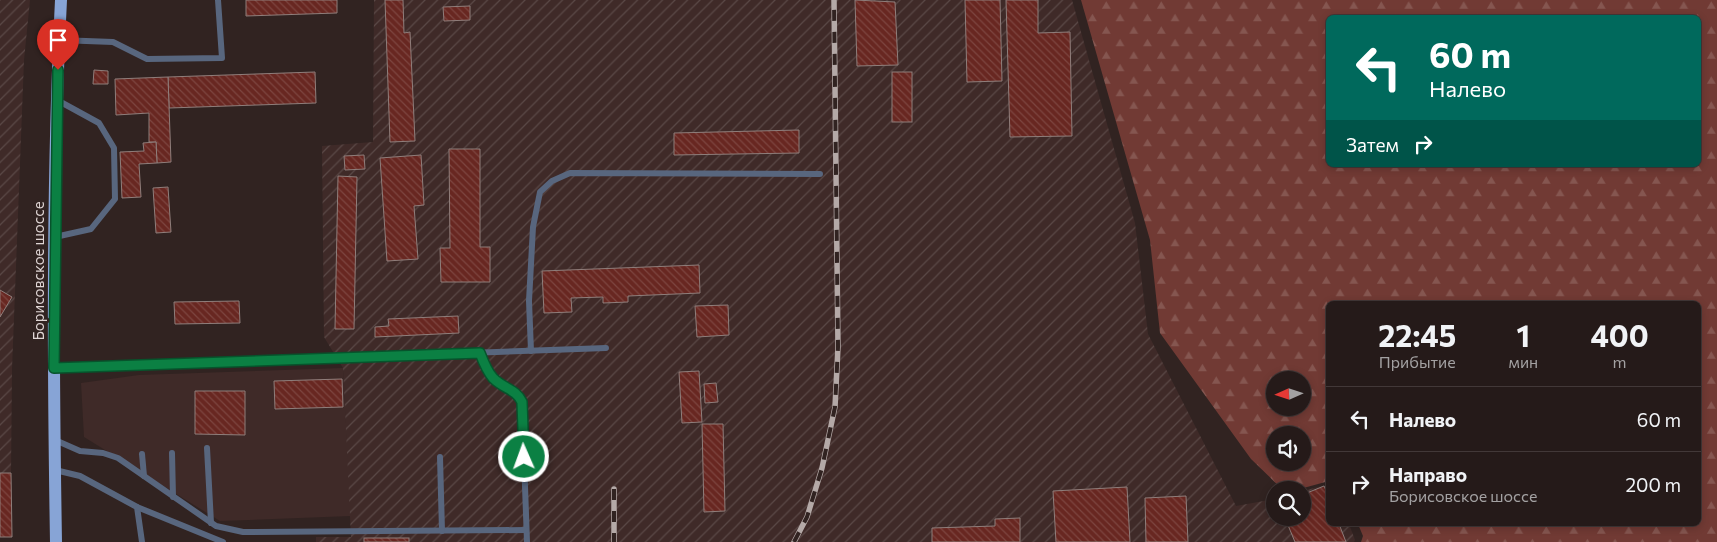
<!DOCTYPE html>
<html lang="ru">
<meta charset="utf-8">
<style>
:root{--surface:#251a19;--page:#312726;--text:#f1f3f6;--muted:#a3a1a2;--line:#423838}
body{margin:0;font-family:Commissioner,sans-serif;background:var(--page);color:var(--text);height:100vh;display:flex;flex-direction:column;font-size:19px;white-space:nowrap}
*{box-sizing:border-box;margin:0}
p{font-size:16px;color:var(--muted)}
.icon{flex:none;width:28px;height:28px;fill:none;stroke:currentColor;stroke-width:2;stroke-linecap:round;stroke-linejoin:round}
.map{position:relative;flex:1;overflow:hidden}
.drawer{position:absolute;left:1326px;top:301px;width:375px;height:225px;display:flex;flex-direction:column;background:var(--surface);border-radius:8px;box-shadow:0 2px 8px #0003,0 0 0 1px var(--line)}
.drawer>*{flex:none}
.banner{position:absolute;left:1326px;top:15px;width:375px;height:152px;border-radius:8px;box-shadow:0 2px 8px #0003,0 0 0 1px var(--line);background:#00695c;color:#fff;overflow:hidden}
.needle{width:32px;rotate:267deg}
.controls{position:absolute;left:1266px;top:371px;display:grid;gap:10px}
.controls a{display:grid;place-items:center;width:45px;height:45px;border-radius:50%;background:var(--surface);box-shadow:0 2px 8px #0003,0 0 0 1px var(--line);font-size:25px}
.pin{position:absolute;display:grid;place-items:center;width:42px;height:42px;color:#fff;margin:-51px -21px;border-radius:50% 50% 50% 0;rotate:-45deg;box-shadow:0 0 5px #0007}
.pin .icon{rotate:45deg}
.me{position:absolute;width:55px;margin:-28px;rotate:358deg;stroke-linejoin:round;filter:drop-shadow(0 0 4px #0008)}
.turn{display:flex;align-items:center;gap:18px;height:105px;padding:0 20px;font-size:22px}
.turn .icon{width:65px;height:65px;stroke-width:2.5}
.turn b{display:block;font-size:35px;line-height:42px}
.then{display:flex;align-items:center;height:48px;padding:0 20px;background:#0003;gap:10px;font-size:19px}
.eta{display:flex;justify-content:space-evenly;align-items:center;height:85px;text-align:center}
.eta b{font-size:30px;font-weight:700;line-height:35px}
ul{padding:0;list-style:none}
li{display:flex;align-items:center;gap:15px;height:65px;padding:0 20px;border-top:1px solid var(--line)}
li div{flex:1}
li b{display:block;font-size:19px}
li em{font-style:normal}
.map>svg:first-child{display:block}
</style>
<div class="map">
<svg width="1717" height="542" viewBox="0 0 1717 542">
<defs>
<pattern id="industrial-furrows" width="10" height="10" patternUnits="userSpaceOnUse" patternTransform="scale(1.25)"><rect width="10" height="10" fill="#3f2a28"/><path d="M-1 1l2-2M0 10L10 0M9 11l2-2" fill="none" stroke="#5a4846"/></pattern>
<pattern id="forest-firs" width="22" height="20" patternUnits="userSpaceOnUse" patternTransform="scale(1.25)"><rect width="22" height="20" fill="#713a34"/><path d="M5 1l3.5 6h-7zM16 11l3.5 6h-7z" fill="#855650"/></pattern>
<pattern id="building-back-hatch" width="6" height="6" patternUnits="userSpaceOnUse" patternTransform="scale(1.25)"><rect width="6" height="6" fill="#682721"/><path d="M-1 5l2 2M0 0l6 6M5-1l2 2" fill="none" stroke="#7d4540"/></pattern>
</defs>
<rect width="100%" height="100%" fill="#312321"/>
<!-- built -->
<path fill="#3f2a28" d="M343 368 351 516 220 521 84 437 81 383 139 375Z"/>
<!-- industrial -->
<g fill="url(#industrial-furrows)">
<path d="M0 0H30L24 60 12 369 11 473H0Z"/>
<path d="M374 0H1072L1135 223 1148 334 1236 506 1275 499V518H1302L1303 491 1329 484V524H1349L1355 540 1354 542H316V537H351L343 368 324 337 322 146 373 142Z"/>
</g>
<!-- forest -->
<path fill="url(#forest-firs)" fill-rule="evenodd" d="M1081 0H1717V542H1361L1363 536 1358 524H1699V304H1329V481L1296 490H1283L1251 459 1160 333 1150 240ZM1329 18H1699V165H1329ZM1275 380H1302V408H1275ZM1275 435H1302V462H1275Z"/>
<!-- building -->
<g fill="url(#building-back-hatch)" stroke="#8f7e7b">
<path d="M246 0H337V13L246 16Z"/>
<path d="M385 0H403L404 33 410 32 415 141 390 142Z"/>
<path d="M855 0 895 2 898 65 857 66Z"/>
<path d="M965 0H1000L1002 81 967 82Z"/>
<path d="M1006 0H1038V33L1070 32 1072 136 1010 137Z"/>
<path d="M470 6V20L444 21 443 7Z"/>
<path d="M94 70 108 71V84H93Z"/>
<path d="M315 72 316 103 169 108 168 77Z"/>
<rect x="892" y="72" width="20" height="50"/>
<path d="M168 77 171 162 157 163 156 142H149V113L116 115 115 79Z"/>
<path d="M799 130V153L674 155V133Z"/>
<path d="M156 142 157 163 139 164 141 197 122 198 120 152 144 151 143 143Z"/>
<path d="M449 149H480V247H490V282H441L440 248H450Z"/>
<path d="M364 155 365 169 345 170 344 156Z"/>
<path d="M421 155 424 205 414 206 418 259 387 261 380 158Z"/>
<path d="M338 176 357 177 354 329H335Z"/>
<path d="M168 187 171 232 156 233 153 188Z"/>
<path d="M699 265 700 293 628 296V302L603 303V297L571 298 572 312 544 313 542 271Z"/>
<path d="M0 290 12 297 0 317Z"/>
<path d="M239 301 240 323 175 324 174 302Z"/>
<path d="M728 305 729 335 697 337 695 306Z"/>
<path d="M458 316 459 333 375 337V327L389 326 388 319Z"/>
<path d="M699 371 702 422 682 423 679 372Z"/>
<path d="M342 379 343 407 275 409 274 381Z"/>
<path d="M716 383 718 402 705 403 704 384Z"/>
<path d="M195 391H245V435L195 434Z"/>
<path d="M702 424H723L725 511 704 512Z"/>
<path d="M0 473H11L12 537H0Z"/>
<path d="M1324 486 1329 497V524H1339L1346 542H1295L1285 518H1302V506L1306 505 1302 495Z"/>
<path d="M1127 487 1130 542H1056L1053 491Z"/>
<path d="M1186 496 1188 542H1146L1145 498Z"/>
<path d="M1020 518V542H932V528L995 526V519Z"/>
<rect x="364" y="538" width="45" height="4"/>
</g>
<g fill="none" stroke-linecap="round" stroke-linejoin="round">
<!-- lane -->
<g stroke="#58667e" stroke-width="6">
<path d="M59 40 113 42 147 59 222 58 218 0"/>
<path d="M55 237 91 229 115 199 114 148 99 123 57 100"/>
<path d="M531 351 529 301 533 227 540 192 552 181 570 173 820 174"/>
<path d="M480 353 491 376 504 388 514 391 519 395 522 402 527 542"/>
<path d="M54 368 606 348"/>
<path d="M55 440 80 451 103 453 118 458 216 526 243 532 526 530"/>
<path d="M207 448 211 523"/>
<path d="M172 453 173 497"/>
<path d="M142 454 144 476"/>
<path d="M440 457 442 531"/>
<path d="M55 470 80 476 137 507 142 542"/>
<path d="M137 507 223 542"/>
</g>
<!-- primary -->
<path stroke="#87a4d6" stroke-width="12" d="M56 542C53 361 52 180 61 0"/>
<defs>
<g id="rail">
<path d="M614 489V542"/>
<path d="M794 542 807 517 822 468 835 407 838 347 834 0"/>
</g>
</defs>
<!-- rail casing -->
<use href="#rail" stroke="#b4a9a7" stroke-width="5.5"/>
<!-- rail -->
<use href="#rail" stroke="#312321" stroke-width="4" stroke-dasharray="11" stroke-linecap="butt"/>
</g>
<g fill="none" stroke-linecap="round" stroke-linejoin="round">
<defs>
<path id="route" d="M58 70 54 368 480 353C483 361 487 371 493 378 504 389 516 389 522 402L524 457"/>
</defs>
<!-- route casing -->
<use href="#route" stroke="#07532c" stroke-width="12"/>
<!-- route -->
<use href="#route" stroke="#0b8043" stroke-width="9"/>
</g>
<g text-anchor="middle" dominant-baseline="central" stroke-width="4.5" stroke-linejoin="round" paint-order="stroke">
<!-- street labels -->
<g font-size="15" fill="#dfd5d4" stroke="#312321">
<text transform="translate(38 271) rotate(-90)">Борисовское шоссе</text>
</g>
</g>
</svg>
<div class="controls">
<a><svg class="needle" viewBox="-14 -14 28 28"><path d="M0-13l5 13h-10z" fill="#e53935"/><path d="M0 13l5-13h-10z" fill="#a3a1a2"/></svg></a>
<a><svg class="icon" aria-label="sound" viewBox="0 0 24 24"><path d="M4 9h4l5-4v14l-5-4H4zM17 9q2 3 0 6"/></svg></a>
<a><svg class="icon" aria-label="search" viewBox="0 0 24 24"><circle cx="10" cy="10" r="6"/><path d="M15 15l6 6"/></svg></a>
</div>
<div class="pin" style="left:58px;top:70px;background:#d93025"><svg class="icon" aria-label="arrive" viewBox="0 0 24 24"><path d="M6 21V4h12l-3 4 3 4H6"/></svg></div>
<svg class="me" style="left:524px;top:457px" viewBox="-20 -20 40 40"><circle r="17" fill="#0b8043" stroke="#fff" stroke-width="3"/><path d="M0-11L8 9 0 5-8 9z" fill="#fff"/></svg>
<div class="banner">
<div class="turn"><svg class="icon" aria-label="left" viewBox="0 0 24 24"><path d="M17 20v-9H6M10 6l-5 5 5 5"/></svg><div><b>60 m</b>Налево</div></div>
<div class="then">Затем<svg class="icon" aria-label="right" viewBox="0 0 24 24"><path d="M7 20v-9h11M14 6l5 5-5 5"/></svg></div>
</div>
<section class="drawer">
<div class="eta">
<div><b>22:45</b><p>Прибытие</p></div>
<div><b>1</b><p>мин</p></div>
<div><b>400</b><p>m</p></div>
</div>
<ul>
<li><svg class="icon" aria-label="left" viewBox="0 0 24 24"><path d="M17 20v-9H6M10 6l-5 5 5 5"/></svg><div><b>Налево</b></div><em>60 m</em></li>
<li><svg class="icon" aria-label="right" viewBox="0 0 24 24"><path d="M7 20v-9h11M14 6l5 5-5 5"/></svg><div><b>Направо</b><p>Борисовское шоссе</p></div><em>200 m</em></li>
</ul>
</section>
</div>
